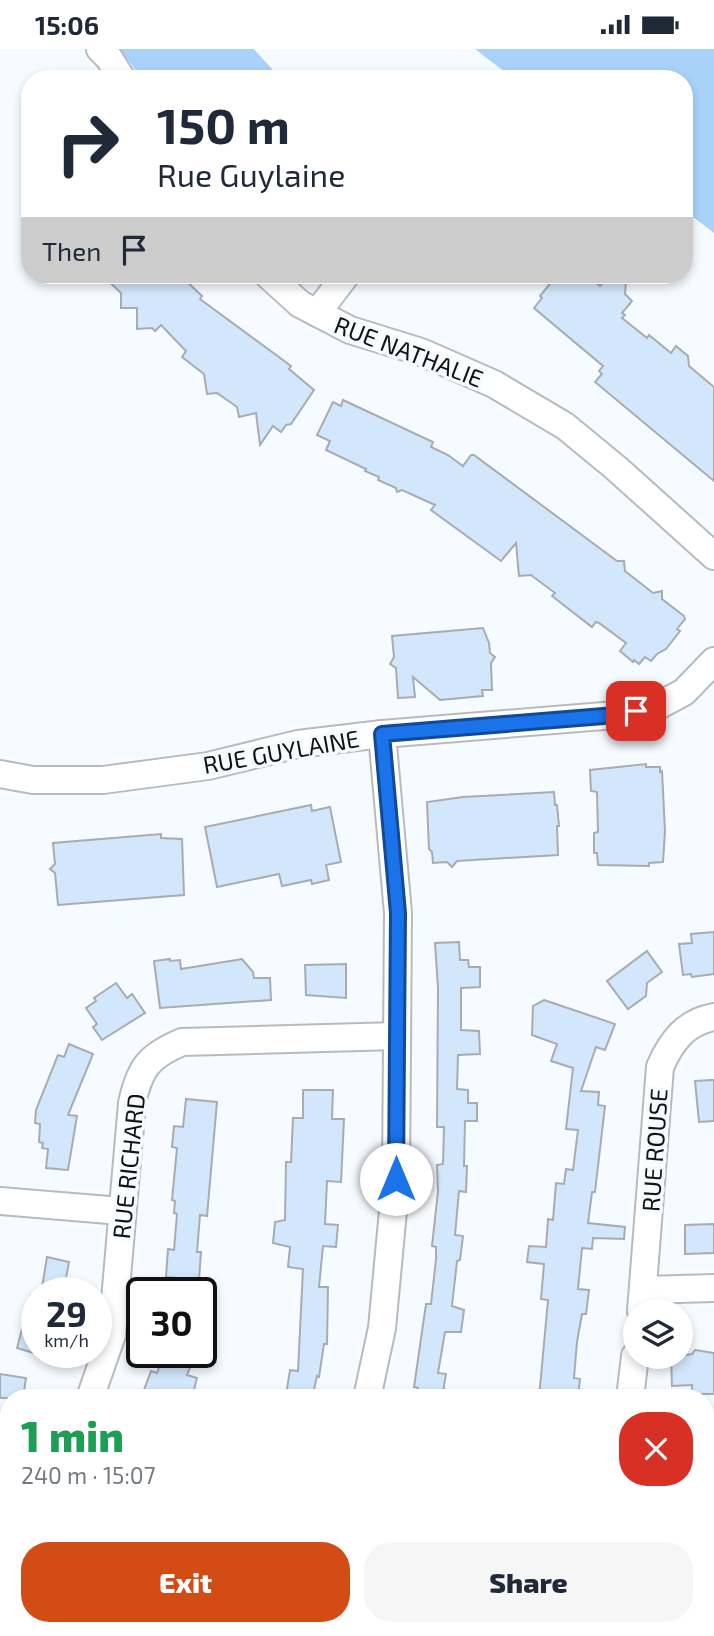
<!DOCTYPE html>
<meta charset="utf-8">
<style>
:root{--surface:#fff;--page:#f6f6f7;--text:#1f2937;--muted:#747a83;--accent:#d24c16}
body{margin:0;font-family:"Exo 2",sans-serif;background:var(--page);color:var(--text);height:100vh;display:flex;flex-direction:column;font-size:26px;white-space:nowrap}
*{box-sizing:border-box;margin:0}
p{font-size:23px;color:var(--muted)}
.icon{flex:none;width:38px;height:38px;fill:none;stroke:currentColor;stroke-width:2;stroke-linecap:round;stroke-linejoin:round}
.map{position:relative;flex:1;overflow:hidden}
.details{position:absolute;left:0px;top:1340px;width:714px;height:247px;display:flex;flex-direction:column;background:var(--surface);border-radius:28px 28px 0 0;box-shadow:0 4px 10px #0003}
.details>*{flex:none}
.hud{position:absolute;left:21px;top:21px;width:672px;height:214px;border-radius:28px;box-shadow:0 4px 10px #0003;background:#fff;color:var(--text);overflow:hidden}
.controls{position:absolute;left:623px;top:1250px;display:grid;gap:14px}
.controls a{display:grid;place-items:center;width:70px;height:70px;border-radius:50%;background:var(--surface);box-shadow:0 4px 10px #0003;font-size:35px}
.speed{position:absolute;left:21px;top:1228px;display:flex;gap:14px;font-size:35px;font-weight:700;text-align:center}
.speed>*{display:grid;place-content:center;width:91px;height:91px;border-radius:50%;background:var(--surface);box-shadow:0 4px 10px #0003;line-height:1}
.speed small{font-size:18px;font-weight:400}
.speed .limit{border:4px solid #111;border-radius:10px;background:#fff;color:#111}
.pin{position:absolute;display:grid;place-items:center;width:60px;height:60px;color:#fff;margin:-30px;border-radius:14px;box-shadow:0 4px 10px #0006}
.me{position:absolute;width:77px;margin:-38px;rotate:0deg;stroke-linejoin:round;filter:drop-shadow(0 0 5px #0008)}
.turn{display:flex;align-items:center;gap:24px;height:147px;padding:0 21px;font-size:32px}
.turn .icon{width:91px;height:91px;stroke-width:2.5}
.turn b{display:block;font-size:49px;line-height:60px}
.then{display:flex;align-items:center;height:66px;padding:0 21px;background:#0003;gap:14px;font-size:26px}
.round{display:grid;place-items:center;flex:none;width:74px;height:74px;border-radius:28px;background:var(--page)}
.head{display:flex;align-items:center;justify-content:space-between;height:119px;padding:0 21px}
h1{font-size:42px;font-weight:800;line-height:52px;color:#1e9e55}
.action{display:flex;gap:14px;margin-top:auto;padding:14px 21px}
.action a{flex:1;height:80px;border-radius:28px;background:var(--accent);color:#fff;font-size:28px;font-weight:800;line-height:80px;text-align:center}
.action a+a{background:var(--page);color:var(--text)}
.status{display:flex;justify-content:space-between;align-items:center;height:49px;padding:0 35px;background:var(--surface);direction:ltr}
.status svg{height:19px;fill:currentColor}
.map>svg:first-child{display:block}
</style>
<div class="status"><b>15:06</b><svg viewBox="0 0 49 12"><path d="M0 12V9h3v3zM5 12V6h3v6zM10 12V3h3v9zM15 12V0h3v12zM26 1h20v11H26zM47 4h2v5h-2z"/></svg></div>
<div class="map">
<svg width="714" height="1587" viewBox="0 0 714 1587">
<rect width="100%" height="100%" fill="#f6fbff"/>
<!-- green -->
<g fill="#a9d2f9">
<path d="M120 0H254L281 30H142Z"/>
<path d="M475 0H714V184L684 161V30H514Z"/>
</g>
<!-- building -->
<g fill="#d2e7fb" stroke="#a7acb0" stroke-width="2">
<path d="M102 226H184V230L202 247 200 250 291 317 289 320 314 341 291 375 286 376 281 383 273 377 260 396 256 364 239 368 237 358 217 344 207 345 204 325 182 308 186 302 161 276 155 282 152 279 137 280V259H121V244Z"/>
<path d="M557 226H587L600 237 609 226 618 232H626L625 245 632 252 622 264 625 266 622 269 647 289 649 286 671 304 676 297 688 307 689 317 714 338V432L595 333 602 325 599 322 603 317 534 259 542 249 540 247Z"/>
<path d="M343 351 433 393 431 398 448 406 463 417 471 406H474L617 512H624L625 522 653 544 662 542V550L684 567 685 570 677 580 680 582 666 600 657 605 651 612 645 608 639 615 634 611 633 613 620 602 626 594 599 574 596 573 592 578 552 547 555 544 531 526 519 527 516 494 501 512 431 461 435 456 402 441 397 443 396 439 378 431 379 428 365 422 366 420 326 401 330 392 317 386 333 353 341 357Z"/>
<path d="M483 579 489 594 490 604 495 608 491 614 492 641H482L483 647 440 651 413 628 415 648 398 649 396 619 390 615 394 608 392 587Z"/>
<path d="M646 715V718H660V723L662 722 665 782 663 813 649 814V817L598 816 597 804H594V784L598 783 597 743 591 742 590 721Z"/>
<path d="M554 743 555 756H557L559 777H557L558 806 457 812 452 818 447 813 433 814 432 803 429 800 427 753 463 748Z"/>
<path d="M311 756 312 762 330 758 341 813 326 816 329 831 312 835 311 831 282 837 279 825 217 838 205 778Z"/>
<path d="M161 785V789L182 790 184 846 58 856 55 824 50 820 55 815 53 794Z"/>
<path d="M714 883V925L692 928 691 925 683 926 679 895 692 894 691 885Z"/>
<path d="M459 893 460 911H468L469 918H480V938L461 939V981L479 982 480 1005 458 1006 457 1040 468 1041V1054H477V1072H465L464 1117H467L466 1143 459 1142 455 1186 463 1187 460 1211 457 1212 452 1257 464 1261 461 1283H445L438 1324 446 1325 442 1349H434L417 1347 418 1339 414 1338 426 1255H431L436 1210V1198L432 1197 438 1142 437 1116 443 1115 444 1078H437L438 939 435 894Z"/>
<path d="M647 902 662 923 647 934 646 947 628 960 607 932Z"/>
<path d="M170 910V912L180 911 181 920 242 910 253 923 254 929H270L271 951 160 959 154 912Z"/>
<path d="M346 915V949L306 946 305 916Z"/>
<path d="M116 934 127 949 132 945 145 964 102 991 93 978 97 975 86 959 96 952 94 949Z"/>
<path d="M544 951 615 975 605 1001 596 998 581 1042 599 1043 598 1056 605 1057 595 1143H592L588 1174 625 1178 624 1190 593 1189 592 1200 582 1199 578 1240 589 1241 586 1265H582L577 1293 574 1329 580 1330 578 1349H539L548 1251 541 1250 544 1215 527 1213 529 1197 546 1198 548 1170 553 1171 556 1134 564 1135 566 1120 573 1121 578 1081 566 1080 573 1019 551 1012 557 995 532 986 533 957Z"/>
<path d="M69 995 93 1005 68 1066 77 1067 68 1121 46 1119 48 1100 42 1099 43 1094 39 1093 40 1075 35 1074 36 1061 58 1006 64 1008Z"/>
<path d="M712 1031H714V1072L699 1073 695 1032Z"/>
<path d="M303 1041H333L332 1070H344L341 1133 327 1132 325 1175 338 1176 336 1198 323 1197 319 1238H328L327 1295H324L319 1328 317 1327 312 1349 286 1346 290 1321 298 1322 303 1220 288 1218 290 1198 273 1194 275 1173 285 1171 286 1113H291L293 1069H303Z"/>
<path d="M186 1050 217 1053 207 1167 200 1166 197 1203H201L199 1231 166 1228 168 1200 174 1201 177 1165 174 1164 175 1152 172 1151 177 1099 172 1098 174 1077 183 1078Z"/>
<path d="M714 1175V1204L685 1205V1176Z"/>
<path d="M47 1208 69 1213 66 1229 73 1230 70 1244H41Z"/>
<path d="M31 1246 37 1247V1305L17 1299Z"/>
<path d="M695 1301 714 1304V1345H692V1336L672 1337 671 1308 692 1305Z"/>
<path d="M163 1307 191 1316 187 1326 197 1329 192 1349H141L151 1322 157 1324Z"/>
<path d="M0 1325 26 1329 23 1349H0Z"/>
</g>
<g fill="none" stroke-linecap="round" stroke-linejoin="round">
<defs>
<g id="minor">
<path d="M100 0 109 9 122 30"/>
<path d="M268 226 300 255 350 281 421 303 494 335 565 377 616 419 714 507"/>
<path d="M317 264 346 226"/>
<path d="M0 725 33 731H103L208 717 298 695 382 685 616 666 656 658 684 643 714 612"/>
<path d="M0 1152 121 1162"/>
<path d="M644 1241 714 1239"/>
<path d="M641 1262 660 1018C671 993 685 973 714 968"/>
<path d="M90 1349 112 1286 132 1054C140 1018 149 1007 182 993L397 987"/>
<path d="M367 1349 382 1279 396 1130 398 864 382 685"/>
<path d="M630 1349 635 1307"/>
<path d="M705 1525 714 1524"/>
</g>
</defs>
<!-- minor casing -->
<use href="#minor" stroke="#b6bbc0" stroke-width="30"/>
<!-- minor -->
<use href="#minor" stroke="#fff" stroke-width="26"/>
</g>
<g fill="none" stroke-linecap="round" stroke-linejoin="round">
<defs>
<path id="route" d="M396 1130 398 864 382 685 616 666 636 662"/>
</defs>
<!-- route casing -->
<use href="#route" stroke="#114b97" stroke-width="18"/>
<!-- route -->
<use href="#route" stroke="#1a73e8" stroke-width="12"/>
</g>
<g text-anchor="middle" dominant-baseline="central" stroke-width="7" stroke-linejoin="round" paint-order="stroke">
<!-- street labels -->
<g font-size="24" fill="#101213" stroke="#f6fbff">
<text transform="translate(409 302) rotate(21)">RUE NATHALIE</text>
<text transform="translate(281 702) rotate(-10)">RUE GUYLAINE</text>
<text transform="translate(654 1101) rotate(-86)">RUE ROUSE</text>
<text transform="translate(128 1117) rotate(-84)">RUE RICHARD</text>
</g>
</g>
</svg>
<div class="controls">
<a><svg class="icon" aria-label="layers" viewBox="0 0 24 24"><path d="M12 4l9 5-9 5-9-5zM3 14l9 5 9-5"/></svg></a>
</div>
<div class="speed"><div>29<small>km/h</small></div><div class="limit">30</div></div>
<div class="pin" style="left:636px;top:662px;background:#d93025"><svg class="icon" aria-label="arrive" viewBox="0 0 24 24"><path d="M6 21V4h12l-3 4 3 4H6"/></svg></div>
<svg class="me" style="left:396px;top:1130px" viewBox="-20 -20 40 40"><circle r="19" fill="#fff"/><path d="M0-13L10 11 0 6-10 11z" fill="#1a73e8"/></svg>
<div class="hud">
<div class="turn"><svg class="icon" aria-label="right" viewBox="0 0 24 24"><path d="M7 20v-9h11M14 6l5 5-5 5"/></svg><div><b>150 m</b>Rue Guylaine</div></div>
<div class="then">Then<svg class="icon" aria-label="arrive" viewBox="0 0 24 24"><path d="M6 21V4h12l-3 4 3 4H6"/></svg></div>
</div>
<section class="details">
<div class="head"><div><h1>1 min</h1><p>240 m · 15:07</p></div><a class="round" style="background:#d93025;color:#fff"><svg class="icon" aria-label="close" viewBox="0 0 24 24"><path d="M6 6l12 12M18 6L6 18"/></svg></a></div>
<div class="action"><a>Exit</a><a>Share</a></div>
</section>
</div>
